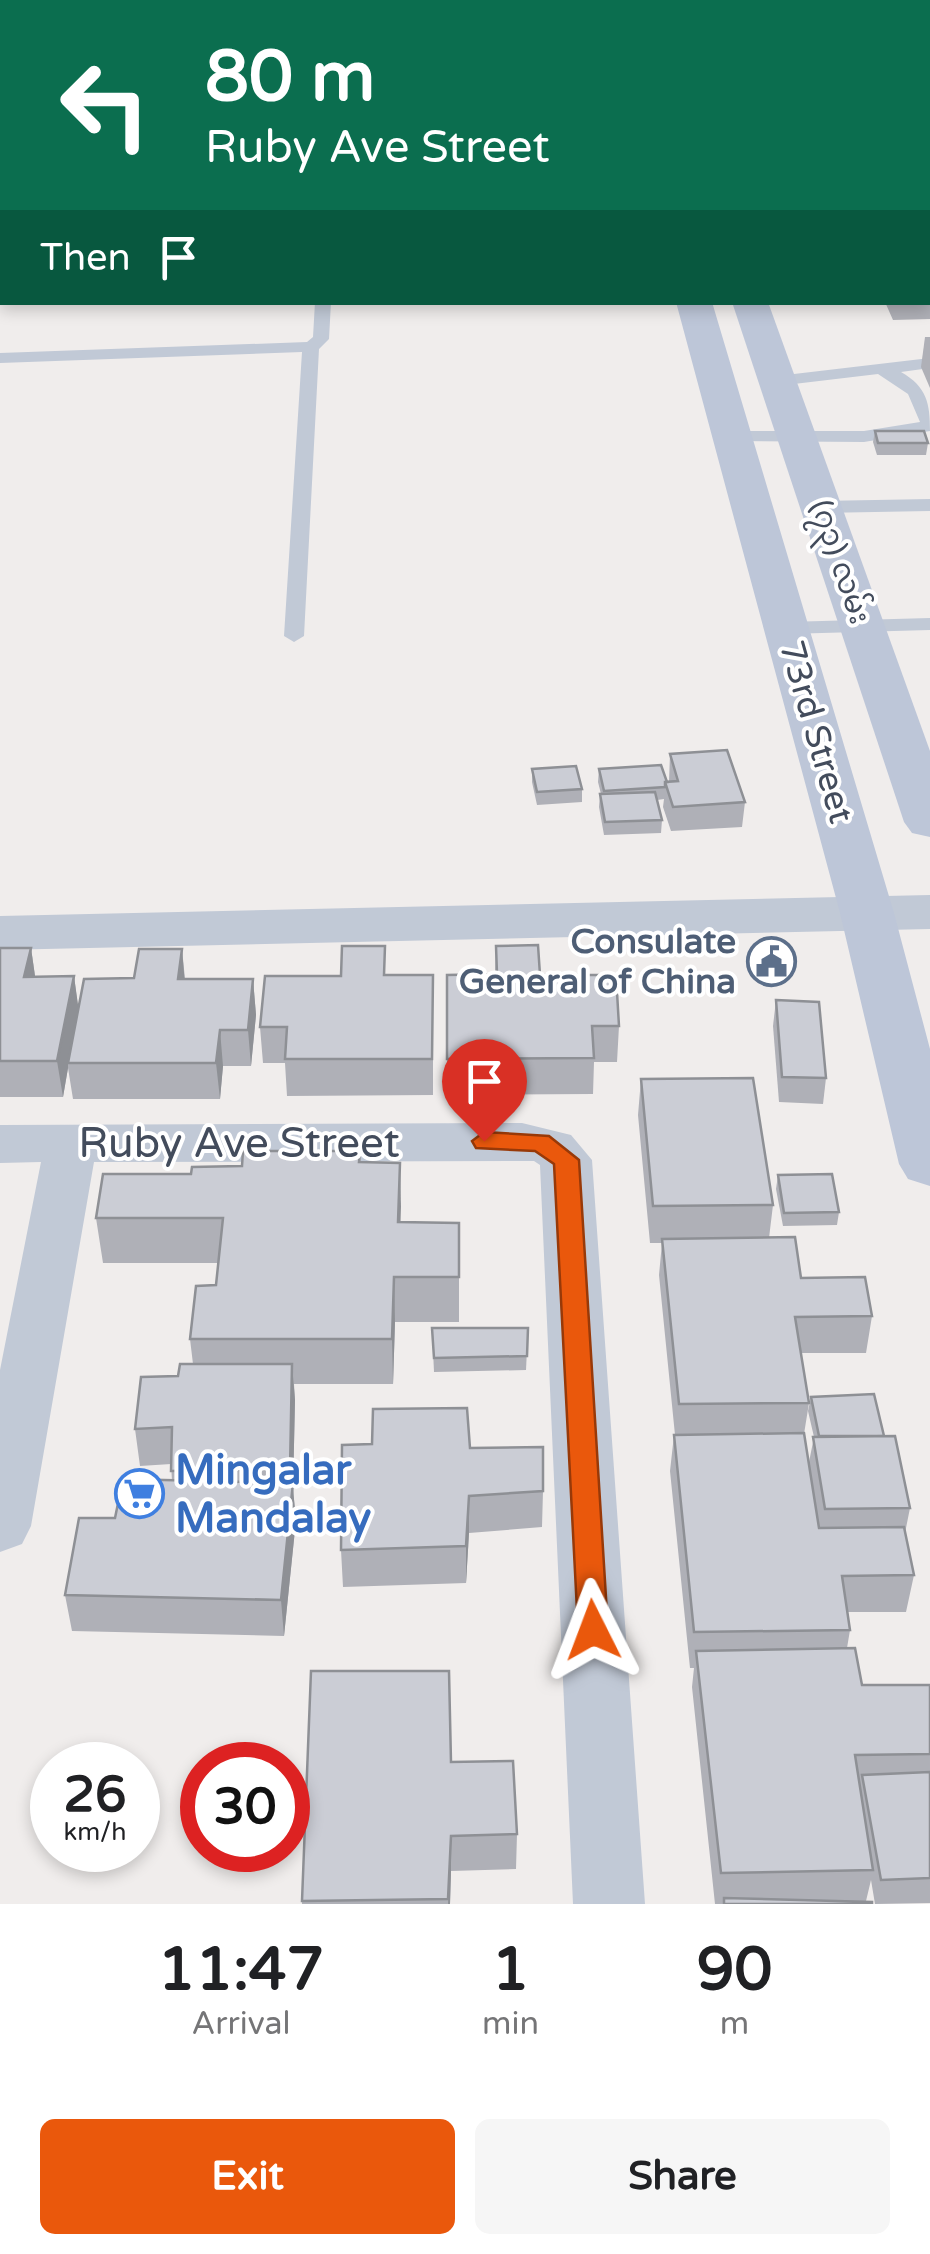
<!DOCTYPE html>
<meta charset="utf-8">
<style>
:root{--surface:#fff;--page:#f6f6f6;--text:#202124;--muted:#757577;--accent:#ea580c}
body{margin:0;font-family:"Varela Round","Noto Sans Myanmar",sans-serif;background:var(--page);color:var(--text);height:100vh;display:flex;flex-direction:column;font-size:38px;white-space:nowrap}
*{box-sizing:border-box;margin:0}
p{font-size:32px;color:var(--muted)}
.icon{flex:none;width:55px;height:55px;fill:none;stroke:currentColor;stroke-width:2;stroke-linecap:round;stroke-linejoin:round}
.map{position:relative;height:1904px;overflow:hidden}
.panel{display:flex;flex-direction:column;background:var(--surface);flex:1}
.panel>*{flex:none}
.top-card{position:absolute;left:0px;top:0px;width:930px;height:305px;box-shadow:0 5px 15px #0003;background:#0b6e4f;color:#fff;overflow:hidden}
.speed{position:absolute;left:30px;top:1742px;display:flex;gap:20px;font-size:50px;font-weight:700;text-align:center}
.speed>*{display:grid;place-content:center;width:130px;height:130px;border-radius:50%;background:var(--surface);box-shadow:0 5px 15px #0003;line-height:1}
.speed small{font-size:25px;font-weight:400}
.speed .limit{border:15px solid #d22;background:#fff;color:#111}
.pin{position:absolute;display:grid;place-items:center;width:85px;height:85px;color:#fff;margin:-102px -42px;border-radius:50% 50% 50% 0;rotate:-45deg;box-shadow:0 0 10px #0007}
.pin .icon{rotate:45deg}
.me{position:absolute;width:110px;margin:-55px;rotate:357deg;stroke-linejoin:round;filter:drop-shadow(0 0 8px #0008)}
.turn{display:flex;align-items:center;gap:35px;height:210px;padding:0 40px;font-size:45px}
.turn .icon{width:130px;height:130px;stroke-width:2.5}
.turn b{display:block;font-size:70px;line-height:85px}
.then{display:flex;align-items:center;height:95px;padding:0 40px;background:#0003;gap:20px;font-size:38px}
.eta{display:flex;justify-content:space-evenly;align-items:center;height:170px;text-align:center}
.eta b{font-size:60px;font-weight:700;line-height:70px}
.action{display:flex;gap:20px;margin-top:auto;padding:20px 40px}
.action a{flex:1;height:115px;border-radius:15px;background:var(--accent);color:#fff;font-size:40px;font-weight:700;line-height:115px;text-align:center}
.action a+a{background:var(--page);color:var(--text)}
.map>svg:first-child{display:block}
</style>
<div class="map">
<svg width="930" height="1904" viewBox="0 0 930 1904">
<rect width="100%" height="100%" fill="#f0edec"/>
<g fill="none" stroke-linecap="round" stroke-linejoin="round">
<!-- service -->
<g fill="#c1c9d6" fill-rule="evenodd">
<path d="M315 302H331L329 339 319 349 304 636 294 642 284 636 302 352 0 363V353L307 342 313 337Z"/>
<path d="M930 358V368L901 372C927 387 930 403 930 431L864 442 732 441 723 436 732 431H864L920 422 908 394 878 374 777 386 768 381 777 376Z"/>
<path d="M930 499V511L820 513 810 507 820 501Z"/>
<path d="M930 618V630L786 634 776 628 786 622Z"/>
</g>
<!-- minor -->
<g fill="#c1c9d6" fill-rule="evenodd">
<rect x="377" y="0" width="24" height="2"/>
<path d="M522 1123 571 1135 592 1160 645 1904H573L540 1165 534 1161 94 1162 31 1526 22 1544 0 1552V1370L41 1162 0 1163V1125Z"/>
</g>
<!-- tertiary -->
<path fill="#c1c9d6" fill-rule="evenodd" d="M930 895V929L0 950V916Z"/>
<!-- secondary -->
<g fill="#bdc6d8" fill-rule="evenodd">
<path d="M676 302H712L894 913 930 1049V1186L908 1179 899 1164 840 913Z"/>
<path d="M732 302H768L930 751V837L912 833 904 822Z"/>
</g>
<!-- primary -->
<g fill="#a9b6cf" fill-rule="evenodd">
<path d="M930 26V44H928V27Z"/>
<path d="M0 28 2 29V46H0Z"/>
</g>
</g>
<!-- wall -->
<g fill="#afb0b7">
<path d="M139 0H177L176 2H139Z"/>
<path d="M330 0H363L362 2H330Z"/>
<path d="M403 0H490V1Z"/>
<path d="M765 0H794V2H766Z"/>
<rect x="0" y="45" width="2" height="34"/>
<rect x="0" y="103" width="2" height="89"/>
<rect x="928" y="134" width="2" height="115"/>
<rect x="0" y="251" width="2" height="36"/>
<path d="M928 280H930V319L893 320 885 302H928Z"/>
<path d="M925 337H930V388L921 367Z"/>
<path d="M875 431 928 443 926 455H877L873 442Z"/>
<path d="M670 754 745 802 742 827 671 831 663 807 664 799 657 800 662 820 661 833 604 835 599 807 600 794H601L598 782 599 769 669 782Z"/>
<path d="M532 769 582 789V802L537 805 532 782Z"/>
<path d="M496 946 619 1026 617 1062H594L593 1094 447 1095V975L495 974Z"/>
<path d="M0 948H31L35 976H74L78 1007 134 978 182 949 185 979H253L256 1015 251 1066H223L220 1099H73L68 1068 63 1097H0Z"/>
<path d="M386 975H433V1095L287 1096 285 1063H263L260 1027 341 976Z"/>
<path d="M776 1000 826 1078 823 1104 779 1102 773 1026Z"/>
<path d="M641 1079 773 1205 769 1238 801 1278 872 1316 866 1353H801L809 1403 804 1434 809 1462 814 1437 808 1411 811 1397 884 1436 910 1508 905 1533 914 1575 906 1612H848L850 1630 847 1648 862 1685H930V1903L875 1904 871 1880 866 1901 872 1904H715L692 1687 694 1668H690L670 1471 674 1435H675L659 1275 662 1243H650L638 1115Z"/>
<path d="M360 1151 361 1162 400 1163V1222L459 1223V1322H395L393 1384H294L295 1400 293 1489 296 1520 284 1636 72 1631 65 1595 115 1518 172 1481 171 1464 140 1466 135 1429 178 1376 193 1364 190 1339 216 1285 218 1263H103L96 1218 191 1174Z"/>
<path d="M778 1175 839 1212 837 1225 783 1226 776 1189Z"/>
<path d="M432 1328H528L526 1370 434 1372Z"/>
<path d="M470 1448 543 1491 542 1527 469 1533 466 1583 343 1587 341 1550Z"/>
<path d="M311 1671 451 1762 517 1834 516 1869 451 1871 450 1904H302Z"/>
</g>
<!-- shaded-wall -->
<g fill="#8e9095">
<path d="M31 948 36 983 24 977Z"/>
<path d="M182 949 185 985 178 979Z"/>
<path d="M74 976 79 1012 68 1063V1068L63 1097 57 1061Z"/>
<path d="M253 979 256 1015 251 1066 248 1030Z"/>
<path d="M220 1030 223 1066 220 1099 216 1063Z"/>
<path d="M400 1163 401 1207 399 1267 398 1222Z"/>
<path d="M394 1277 395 1322 393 1384 392 1339Z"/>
<path d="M292 1364 295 1400 293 1489 296 1520 284 1636 281 1600 292 1492 290 1469Z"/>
<path d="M469 1496V1533L466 1583V1546Z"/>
<path d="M451 1836V1871L450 1904H448Z"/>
</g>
<!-- building -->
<g fill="#cbcdd5" stroke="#8e9095" stroke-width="2.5">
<rect x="0" y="45" width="2" height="16"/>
<rect x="0" y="103" width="2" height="20"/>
<rect x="0" y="123" width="2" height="42"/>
<rect x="928" y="134" width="2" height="87"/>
<rect x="0" y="251" width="2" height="15"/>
<rect x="928" y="280" width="2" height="18"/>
<path d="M875 431H924L928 443H878Z"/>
<path d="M727 750 745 802 673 807 665 782 678 781 670 754Z"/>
<path d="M661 765 667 782H665V787L604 791 599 769Z"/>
<path d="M576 766 582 789 537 792 532 769Z"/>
<path d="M655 792 662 820 605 822 600 794Z"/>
<path d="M538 945 540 975H616L619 1026H592L594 1058 447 1059V975L497 974 496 946Z"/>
<path d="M342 946H385L384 975H433L432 1059H285L287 1027H260L265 976H341Z"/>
<path d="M0 948H31L24 977 74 976 57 1061H0Z"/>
<path d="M139 949H182L178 979H253L248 1030H220L216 1063H68L84 979 134 978Z"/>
<path d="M776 1000 819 1002 826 1078 782 1077Z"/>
<path d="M753 1078 773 1205 653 1206 641 1079Z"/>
<path d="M243 1151H360L359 1162 400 1163 398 1222 459 1223V1277H394L392 1339H190L196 1286 216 1285 223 1218H96L103 1174H191L192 1167 242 1166Z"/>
<path d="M832 1174 839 1212 784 1213 778 1175Z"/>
<path d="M795 1237 801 1278 865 1277 872 1316 795 1317 809 1403 679 1404 662 1239Z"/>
<path d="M432 1328H528L527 1356 434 1358Z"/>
<path d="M180 1364H292L290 1469 171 1471 172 1427 135 1429 141 1377 178 1376Z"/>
<path d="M874 1394 884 1436H819L811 1397Z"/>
<path d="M467 1408 470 1448 543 1447V1491L469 1496 466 1546 341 1550 342 1445 372 1444 373 1409Z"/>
<path d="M804 1433 819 1528 904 1527 914 1575 842 1576 850 1630 694 1632 674 1435Z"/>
<path d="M895 1436 910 1508 825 1509 813 1437Z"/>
<path d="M123 1479 293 1483 281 1600 65 1595 79 1518H115Z"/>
<path d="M855 1648 862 1685H930V1754L855 1755 873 1870 721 1873 696 1651Z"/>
<path d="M311 1671H449L451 1762 513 1761 517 1834 451 1836 448 1899 302 1901Z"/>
<path d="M930 1772V1878L881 1880 862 1775Z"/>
<path d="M724 1898 872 1902V1904H724Z"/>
</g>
<!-- route -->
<path fill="#ea580c" stroke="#983908" stroke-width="2.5" d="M484 1132 549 1136 579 1160 608 1630 604 1640 593 1643 582 1640 578 1630 554 1164 535 1151 476 1148 472 1141Z"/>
<!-- icons -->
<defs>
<symbol id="civic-ring" viewBox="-11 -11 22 22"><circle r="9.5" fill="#fff" stroke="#5c6f8a" stroke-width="1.5"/><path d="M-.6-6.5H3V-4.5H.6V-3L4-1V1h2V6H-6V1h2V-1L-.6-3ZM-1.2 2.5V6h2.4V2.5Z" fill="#5c6f8a"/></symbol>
<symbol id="supermarket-ring" viewBox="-11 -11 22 22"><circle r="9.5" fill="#fff" stroke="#3f7fe0" stroke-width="1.5"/><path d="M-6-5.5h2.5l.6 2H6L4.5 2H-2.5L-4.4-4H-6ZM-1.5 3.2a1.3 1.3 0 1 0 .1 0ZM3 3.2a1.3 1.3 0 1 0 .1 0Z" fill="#3f7fe0"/></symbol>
</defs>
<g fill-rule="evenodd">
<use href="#civic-ring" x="744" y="934" width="55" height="55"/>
<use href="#supermarket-ring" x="112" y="1466" width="55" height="55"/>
</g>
<g text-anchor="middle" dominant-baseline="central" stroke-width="8" stroke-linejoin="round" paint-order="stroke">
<!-- far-street labels -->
<g font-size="30" fill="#434c5c" stroke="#fff">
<text transform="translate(840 562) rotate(71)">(၇၃) လမ်း</text>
</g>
<!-- street labels -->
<g font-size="35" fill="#434c5c" stroke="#fff">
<text transform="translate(816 732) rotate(74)">73rd Street</text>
</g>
<!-- service labels -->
<g font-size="35" font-weight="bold" fill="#4e5e75" stroke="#fff" text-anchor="end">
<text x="736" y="942">Consulate<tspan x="736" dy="40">General of China</tspan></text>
</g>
<!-- near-street labels -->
<g font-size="42" fill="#434c5c" stroke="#fff">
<text x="239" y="1143">Ruby Ave Street</text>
</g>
<!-- near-shop labels -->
<g font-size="42" font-weight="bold" fill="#366cbe" stroke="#fff" text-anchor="start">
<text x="175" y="1470">Mingalar<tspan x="175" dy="48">Mandalay</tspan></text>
</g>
</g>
</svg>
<div class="speed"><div>26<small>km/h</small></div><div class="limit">30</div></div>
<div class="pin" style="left:484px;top:1141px;background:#d93025"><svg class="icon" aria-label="arrive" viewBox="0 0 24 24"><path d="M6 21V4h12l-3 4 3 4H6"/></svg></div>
<svg class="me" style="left:593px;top:1630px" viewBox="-20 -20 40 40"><path d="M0-17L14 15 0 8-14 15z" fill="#ea580c" stroke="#fff" stroke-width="4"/></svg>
<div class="top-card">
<div class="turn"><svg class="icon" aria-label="left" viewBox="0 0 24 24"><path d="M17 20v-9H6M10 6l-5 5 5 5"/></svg><div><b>80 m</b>Ruby Ave Street</div></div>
<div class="then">Then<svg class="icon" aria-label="arrive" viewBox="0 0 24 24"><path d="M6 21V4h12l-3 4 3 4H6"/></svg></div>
</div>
</div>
<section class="panel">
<div class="eta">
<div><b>11:47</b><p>Arrival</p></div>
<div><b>1</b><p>min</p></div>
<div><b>90</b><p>m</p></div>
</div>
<div class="action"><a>Exit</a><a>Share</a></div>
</section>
